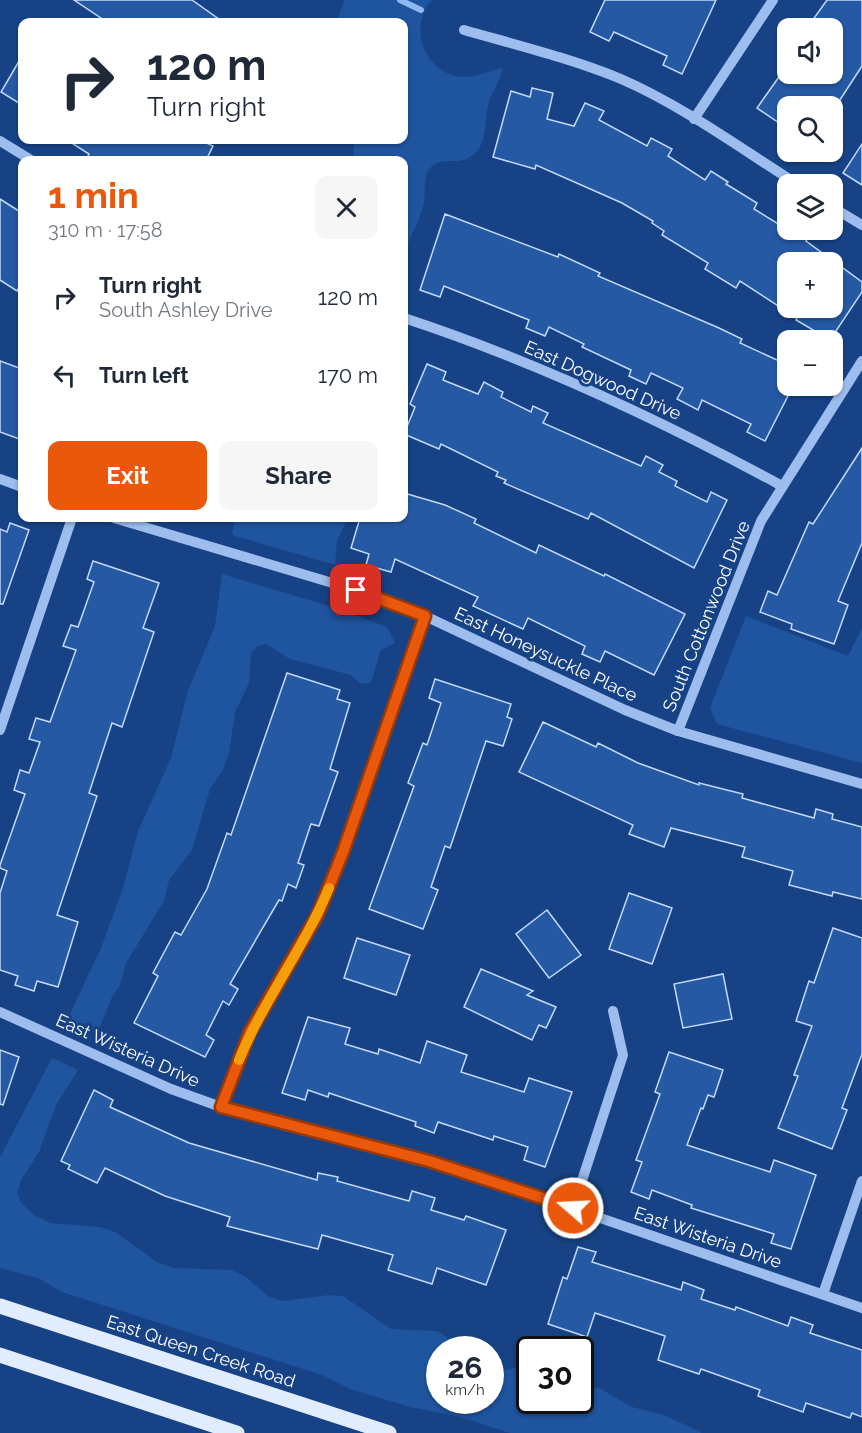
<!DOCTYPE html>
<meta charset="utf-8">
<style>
:root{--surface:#fff;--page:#f6f6f7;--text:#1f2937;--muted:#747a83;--accent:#ea580c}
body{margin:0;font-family:Raleway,sans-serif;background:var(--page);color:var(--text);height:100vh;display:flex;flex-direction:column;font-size:22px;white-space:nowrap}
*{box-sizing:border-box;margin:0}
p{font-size:20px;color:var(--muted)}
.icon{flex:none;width:33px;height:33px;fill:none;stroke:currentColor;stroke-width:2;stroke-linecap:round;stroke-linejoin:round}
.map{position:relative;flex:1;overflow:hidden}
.drawer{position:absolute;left:18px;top:156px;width:390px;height:366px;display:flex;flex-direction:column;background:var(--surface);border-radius:12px;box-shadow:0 2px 4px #0004}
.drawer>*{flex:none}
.guide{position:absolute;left:18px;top:18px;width:390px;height:126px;border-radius:12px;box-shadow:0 2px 4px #0004;background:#fff;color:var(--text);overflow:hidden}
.controls{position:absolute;left:777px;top:18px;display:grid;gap:12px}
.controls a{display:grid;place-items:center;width:66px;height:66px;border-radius:12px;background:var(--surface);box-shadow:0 2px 4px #0004;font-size:30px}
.speed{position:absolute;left:426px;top:1336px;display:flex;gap:12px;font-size:30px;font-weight:700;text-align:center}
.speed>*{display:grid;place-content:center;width:78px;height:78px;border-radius:50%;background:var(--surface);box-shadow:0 2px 4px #0004;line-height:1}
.speed small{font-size:15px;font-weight:400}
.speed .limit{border:3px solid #111;border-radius:9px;background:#fff;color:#111}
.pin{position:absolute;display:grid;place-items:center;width:51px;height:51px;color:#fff;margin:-26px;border-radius:12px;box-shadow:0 3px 9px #0006}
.me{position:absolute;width:66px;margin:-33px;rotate:289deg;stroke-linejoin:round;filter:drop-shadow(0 0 4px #0008)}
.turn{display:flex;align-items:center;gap:21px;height:126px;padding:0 30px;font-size:27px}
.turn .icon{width:78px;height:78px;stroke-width:2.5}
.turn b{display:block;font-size:42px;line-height:51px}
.round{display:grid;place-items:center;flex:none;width:63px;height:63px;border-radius:12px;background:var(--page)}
.head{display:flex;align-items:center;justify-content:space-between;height:102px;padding:0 30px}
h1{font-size:36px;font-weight:700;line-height:45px;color:var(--accent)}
.button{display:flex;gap:12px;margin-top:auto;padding:12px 30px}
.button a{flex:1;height:69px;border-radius:12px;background:var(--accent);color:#fff;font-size:24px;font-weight:700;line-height:69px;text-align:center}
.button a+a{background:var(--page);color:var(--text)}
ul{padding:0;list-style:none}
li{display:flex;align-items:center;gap:18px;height:78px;padding:0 30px}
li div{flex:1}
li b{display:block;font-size:22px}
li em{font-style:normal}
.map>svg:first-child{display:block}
</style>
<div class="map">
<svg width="862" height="1433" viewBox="0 0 862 1433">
<rect width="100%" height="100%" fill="#174386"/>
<!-- green -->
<g fill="#1f549f">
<path d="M345 0H432C407 26 425 74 462 77 476 78 490 70 503 68 500 80 493 90 489 102 483 122 490 149 466 159 455 164 441 157 431 167 422 176 426 192 424 203 420 221 409 237 404 255V160H354L353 140H404V22H339L337 19Z"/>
<path d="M235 518H348L337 541 335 565 232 535Z"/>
<path d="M222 574 336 608 387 627 395 643 381 650 371 682C362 686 357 682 351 675L290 659 266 644 258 646 251 653 249 683 235 712 229 753 223 770 210 789 192 850 169 880 164 901 126 963 120 985 112 997 97 1034 68 1018 101 948 123 888 138 831 171 758 187 693 215 626Z"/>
<path d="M746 616 848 656 862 628V763L717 724 710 708Z"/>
<path d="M52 1058 78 1070 56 1105 39 1152 21 1180 17 1193 21 1203 34 1215 50 1223 100 1227 115 1232 157 1262 174 1268 232 1270 246 1277 269 1297 284 1301 329 1295 343 1296 391 1329 438 1331 464 1350H440V1401H490L491 1369C505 1374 516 1364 529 1369L530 1401H580L581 1389 599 1388 632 1407 664 1415 702 1433H510L460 1417 410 1407 350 1389 322 1375 62 1292 38 1278 0 1268V1157Z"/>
</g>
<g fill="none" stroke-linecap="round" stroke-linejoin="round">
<!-- stream -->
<path stroke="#8eb8f0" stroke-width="6" d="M400 0 421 10"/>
</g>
<!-- building -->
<g fill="#2559a4" stroke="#c2d9fa" stroke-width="1.5" fill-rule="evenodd">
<path d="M74 0H192L223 22H107Z"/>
<path d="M605 0H716L682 74 663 65 667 56 647 47 614 32 609 41 590 32Z"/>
<path d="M827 0H862V66L836 106H788V129L757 108 781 74H832V28H807Z"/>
<path d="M22 56V105L1 92Z"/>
<path d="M532 88 553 93 547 119 574 126 585 103 604 111 599 120 647 146 651 138 672 149 668 156 705 180 711 171 728 182 726 184 757 203 754 209 788 230H813L806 241 862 282V292L830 340 796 320 797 318 740 281 736 288 705 269 708 263 662 235 664 231 652 223 653 221 622 203 536 165 535 169 493 157 511 91 530 97ZM788 262H832V308H788Z"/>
<path d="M67 140H200L213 146 206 160H86L89 154Z"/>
<path d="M862 144V185L843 173Z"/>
<path d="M0 199 22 213V282L17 291 0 280Z"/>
<path d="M445 214 558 257 559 254 600 273 598 276 719 328 742 339 740 343 788 365V386H793L765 441 747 432 751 424 702 400 698 410 677 399 683 388 651 373 646 384 629 376 631 370 582 347 584 344 549 327 545 336 526 328 529 320 444 286 440 297 420 290Z"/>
<path d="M0 361 22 369V440L0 432Z"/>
<path d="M427 364 446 372 443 380 478 394 484 382 503 392 501 397 531 412 533 406 548 413 543 423 641 466 646 456 663 465 659 472 677 481 675 486 707 502 711 492 727 500 694 568 591 513 588 519 504 483 506 480 496 476 498 472 441 444 439 449 404 434 415 407 410 404Z"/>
<path d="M862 448V543L838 601 848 605 834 644 791 629 792 624 760 612 768 591 777 595 809 522 813 524Z"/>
<path d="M404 493 445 505 476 519 474 523 536 553 539 545 604 576 605 574 685 614 654 675 605 651 600 662 582 654 585 646 528 618 523 629 473 606 478 597 395 559 391 572 366 565 369 554 351 548 360 518H404Z"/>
<path d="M10 523 29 530 3 604H0V529L7 532Z"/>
<path d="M93 561 159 583 143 628 154 632 122 727 112 723 89 793 97 796 57 915 78 922 58 987 37 981 34 991 15 985 18 976 0 970V893L7 871 0 868V865L25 794 14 790 20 770 29 773 40 742 29 739 36 718 50 722 76 650 63 646 71 625 78 627 94 582 87 579Z"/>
<path d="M287 673 340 690 337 699 350 703 330 769 338 772 319 826 311 824 298 863 304 865 296 888 288 884 282 901 279 900 230 984 238 989 229 1005 223 1001 206 1035 214 1040 205 1057 134 1023 158 976 153 973 175 932 181 935 207 889 227 833 231 835Z"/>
<path d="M435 679 511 704 507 717 512 719 503 746 486 741 450 848 445 846 431 887 438 890 423 929 369 909 414 786 408 783 423 743 427 745 441 703 429 698Z"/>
<path d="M543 722 596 747 598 743 638 763 699 785V783L743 794 742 798 814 818 816 809 833 814 832 819 862 827V899L833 892 832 896 789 885 793 871 742 857 745 847 671 828 664 847 629 834 633 825 519 772Z"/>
<path d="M629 893 672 908 652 964 609 949Z"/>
<path d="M547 910 581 955 549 978 516 934Z"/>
<path d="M833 928 862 938V1054L842 1108 847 1110 832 1149 778 1128 798 1076 794 1075 812 1026 796 1021 809 981 814 983Z"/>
<path d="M357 938 410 955 396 995 344 978Z"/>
<path d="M481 969 533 991 527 995 556 1007 546 1028 539 1025 532 1040 464 1007Z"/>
<path d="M723 974 732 1019 683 1028 674 984Z"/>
<path d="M308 1017 350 1028 345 1044 378 1054 379 1049 420 1063 427 1041 467 1055 461 1072 524 1092 529 1078 572 1092 545 1167 524 1160 528 1147 494 1136 493 1140 438 1122 434 1133 415 1126 416 1122 329 1093 328 1097 308 1090 305 1100 282 1093Z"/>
<path d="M0 1050 19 1057 3 1105 0 1104Z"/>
<path d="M669 1052 723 1070 714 1097 708 1095 703 1109 701 1108 687 1145 770 1172 774 1160 816 1175 791 1249 771 1243 774 1234 691 1208 692 1205 652 1190 649 1199 631 1192 642 1162 636 1160 660 1094 655 1092Z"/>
<path d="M94 1090 113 1100 110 1107 189 1143 317 1180 318 1173 338 1177 337 1181 409 1201 412 1191 435 1198 431 1210 464 1220 466 1216 506 1230 486 1285 437 1268 432 1284 388 1270 393 1255 322 1235 318 1249 286 1241 227 1226 230 1217 165 1196 105 1168 97 1183 68 1169 70 1165 61 1161Z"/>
<path d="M578 1247 596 1252 592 1262 681 1290 683 1282 704 1290 701 1299 735 1310 736 1307 788 1326 791 1317 813 1325 810 1333 862 1350V1417L852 1413 850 1418 806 1403 803 1412 758 1396 760 1390 701 1369 699 1374 658 1360 665 1336 595 1313 587 1337 548 1324 563 1277 567 1279Z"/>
</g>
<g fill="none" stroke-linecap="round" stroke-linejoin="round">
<!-- minor -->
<g stroke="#9cbded" stroke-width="10">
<path d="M464 30C516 45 570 58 621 79 683 106 740 148 797 184"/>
<path d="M694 119 773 0"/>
<path d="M0 141 31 160"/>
<path d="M832 207 862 225"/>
<path d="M404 318C535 361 661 420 782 486"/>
<path d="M0 479 22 487"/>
<path d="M114 518 356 590 425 616 625 710 678 731 862 784"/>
<path d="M0 730 72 518"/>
<path d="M678 731 761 521 862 361"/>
<path d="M0 1012 171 1089 221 1107 487 1179 862 1308"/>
<path d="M221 1107 250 1032 318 914 343 852 425 616"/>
<path d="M573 1208 623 1055 613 1011"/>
<path d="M823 1294 862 1181"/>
</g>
<!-- major -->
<g stroke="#e2ecff" stroke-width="15">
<path d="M0 1306 389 1433"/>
<path d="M0 1355 237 1433"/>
</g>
</g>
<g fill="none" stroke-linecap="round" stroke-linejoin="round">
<defs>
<path id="route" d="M356 590 425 616 343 852 318 914 250 1032 221 1107 429 1161 573 1208"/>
</defs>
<!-- route casing -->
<use href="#route" stroke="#983908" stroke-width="15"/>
<!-- route -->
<use href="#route" stroke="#ea580c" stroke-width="10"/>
<!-- slow -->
<path stroke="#f59e0b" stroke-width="10" d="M239 1060C264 1000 304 948 329 888"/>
</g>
<g text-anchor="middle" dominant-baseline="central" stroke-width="6" stroke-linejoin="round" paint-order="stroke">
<!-- street labels -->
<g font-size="18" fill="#fff" stroke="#174386">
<text transform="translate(603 380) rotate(24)">East Dogwood Drive</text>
<text transform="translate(706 616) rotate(-68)">South Cottonwood Drive</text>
<text transform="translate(546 654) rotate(25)">East Honeysuckle Place</text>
<text transform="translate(128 1050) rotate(24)">East Wisteria Drive</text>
<text transform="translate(708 1237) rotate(19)">East Wisteria Drive</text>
<text transform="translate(201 1351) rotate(18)">East Queen Creek Road</text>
</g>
</g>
</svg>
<div class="controls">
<a><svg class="icon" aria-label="sound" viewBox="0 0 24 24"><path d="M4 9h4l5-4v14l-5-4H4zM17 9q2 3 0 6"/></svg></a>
<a><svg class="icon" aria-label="search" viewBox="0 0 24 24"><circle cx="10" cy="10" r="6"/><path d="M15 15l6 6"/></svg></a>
<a><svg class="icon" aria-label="layers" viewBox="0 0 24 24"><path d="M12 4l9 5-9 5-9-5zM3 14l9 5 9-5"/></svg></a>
<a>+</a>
<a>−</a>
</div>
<div class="speed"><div>26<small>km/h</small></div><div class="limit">30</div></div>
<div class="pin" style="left:356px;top:590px;background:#d93025"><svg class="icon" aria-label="arrive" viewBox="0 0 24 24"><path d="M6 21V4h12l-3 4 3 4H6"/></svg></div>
<svg class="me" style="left:573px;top:1208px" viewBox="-20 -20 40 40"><circle r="17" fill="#ea580c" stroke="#fff" stroke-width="3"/><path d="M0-11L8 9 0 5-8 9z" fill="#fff"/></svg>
<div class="guide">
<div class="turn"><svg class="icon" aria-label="right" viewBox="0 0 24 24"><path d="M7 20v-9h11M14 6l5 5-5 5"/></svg><div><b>120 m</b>Turn right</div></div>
</div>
<section class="drawer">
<div class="head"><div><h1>1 min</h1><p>310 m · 17:58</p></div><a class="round"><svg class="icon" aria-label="close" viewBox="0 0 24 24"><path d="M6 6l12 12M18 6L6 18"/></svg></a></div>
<ul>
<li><svg class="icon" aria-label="right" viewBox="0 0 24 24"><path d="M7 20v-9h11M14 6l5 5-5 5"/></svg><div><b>Turn right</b><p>South Ashley Drive</p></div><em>120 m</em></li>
<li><svg class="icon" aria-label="left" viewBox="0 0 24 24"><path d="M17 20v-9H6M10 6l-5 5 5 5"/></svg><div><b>Turn left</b></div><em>170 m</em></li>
</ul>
<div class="button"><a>Exit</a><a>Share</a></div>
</section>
</div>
